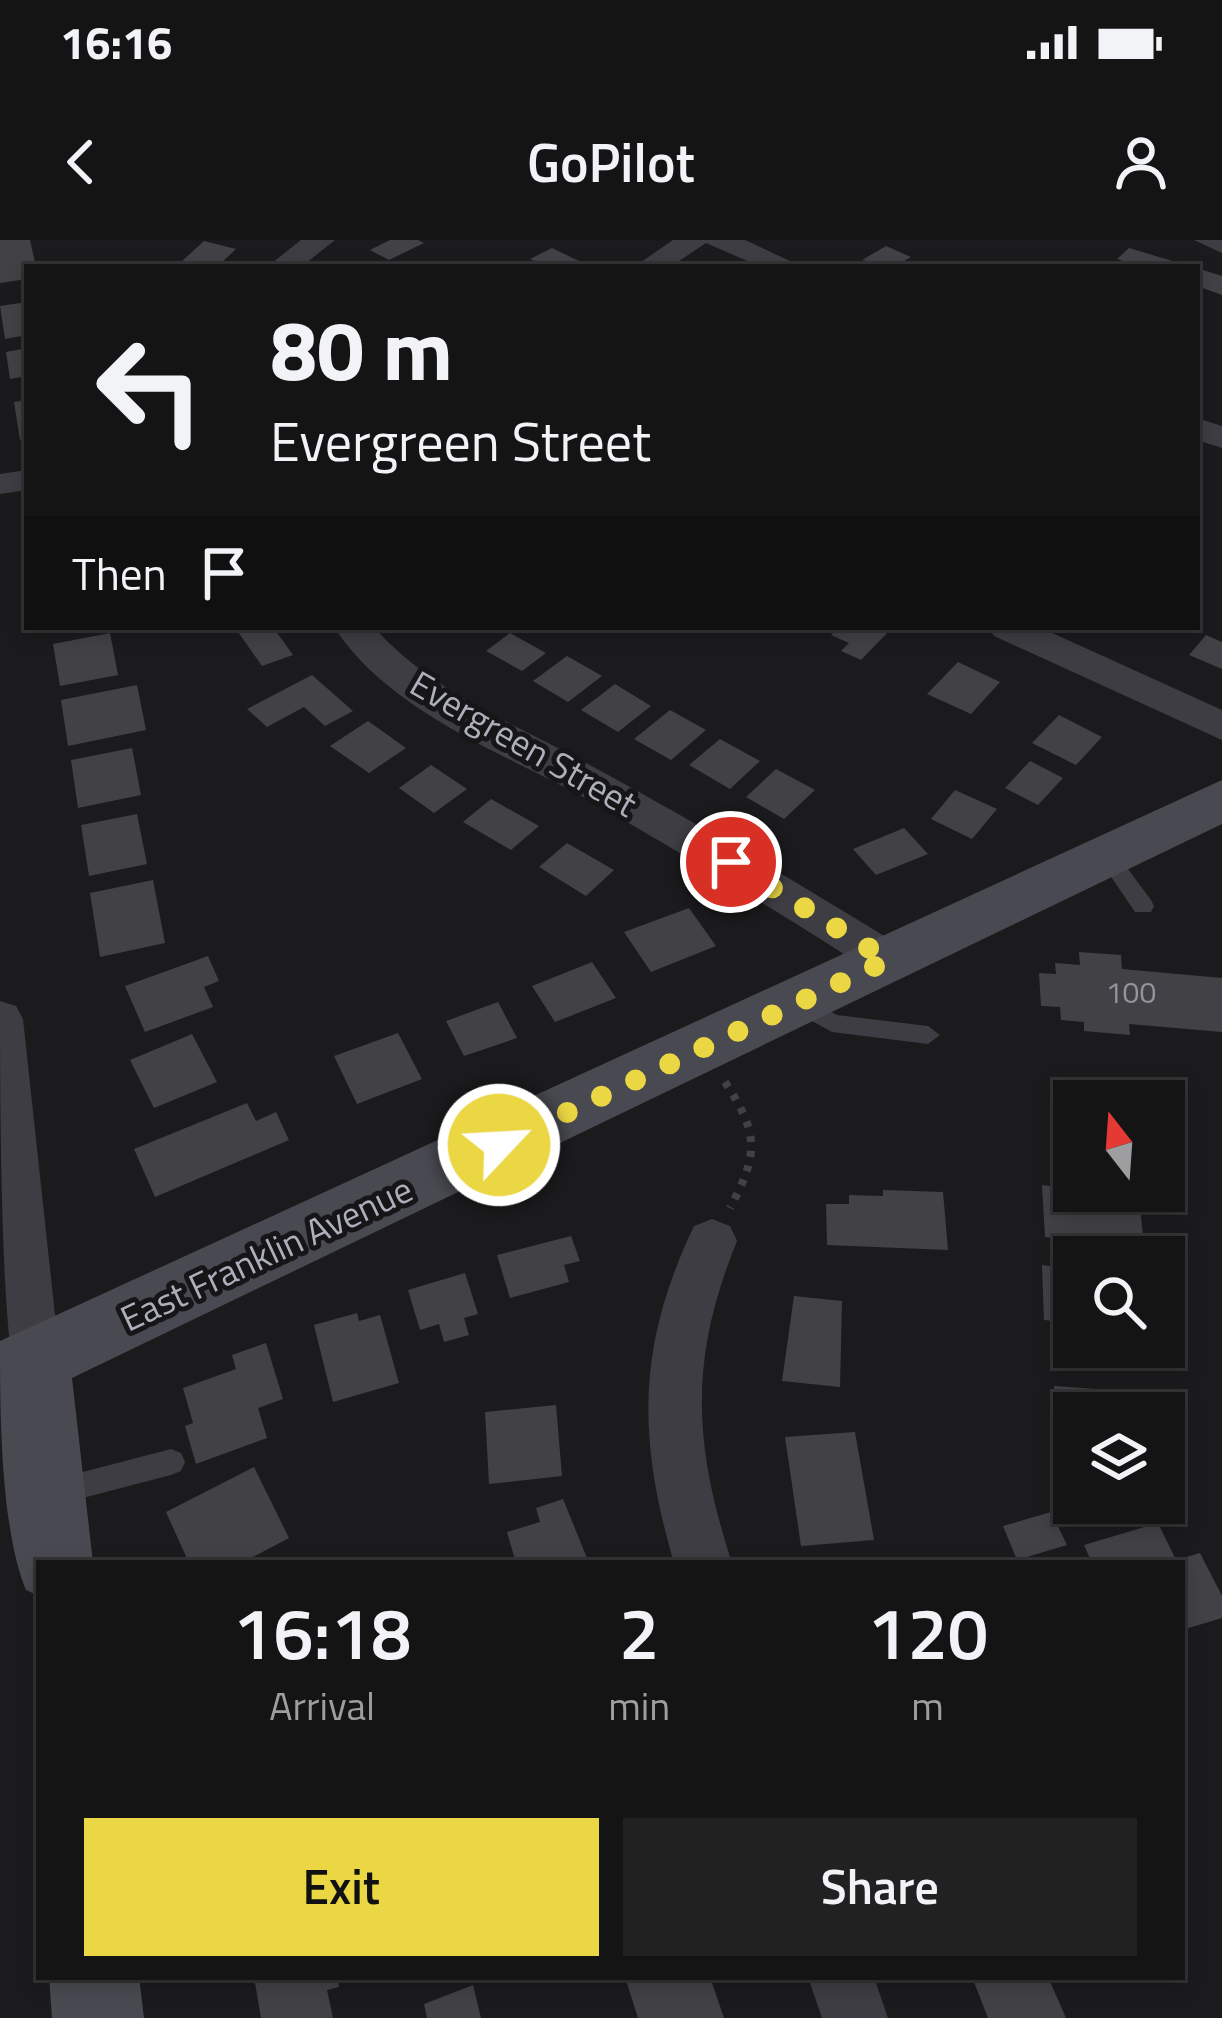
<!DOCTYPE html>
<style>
:root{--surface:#141415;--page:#212122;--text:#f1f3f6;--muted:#9d9ea0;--line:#333334;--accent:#ebd643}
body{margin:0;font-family:"Titillium Web",sans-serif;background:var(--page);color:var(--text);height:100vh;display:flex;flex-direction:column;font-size:45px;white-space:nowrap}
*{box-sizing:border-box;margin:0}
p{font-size:39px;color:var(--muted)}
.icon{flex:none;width:66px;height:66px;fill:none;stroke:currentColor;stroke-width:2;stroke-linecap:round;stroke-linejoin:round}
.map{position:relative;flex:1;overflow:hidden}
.drawer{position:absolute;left:36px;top:1320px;width:1149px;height:420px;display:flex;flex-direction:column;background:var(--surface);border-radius:0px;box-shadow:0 6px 18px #0003,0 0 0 3px var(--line)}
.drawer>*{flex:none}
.hud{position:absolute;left:24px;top:24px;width:1176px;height:366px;border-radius:0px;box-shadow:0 6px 18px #0003,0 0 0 3px var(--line);background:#141415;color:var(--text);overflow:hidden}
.needle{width:78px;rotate:343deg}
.buttons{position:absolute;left:1053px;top:840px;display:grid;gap:24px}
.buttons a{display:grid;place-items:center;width:132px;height:132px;border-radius:0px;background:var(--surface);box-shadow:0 6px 18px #0003,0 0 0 3px var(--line);font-size:60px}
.pin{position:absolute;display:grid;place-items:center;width:102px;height:102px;color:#fff;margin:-51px;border:6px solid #fff;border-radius:50%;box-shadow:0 3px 12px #0007}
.me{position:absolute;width:132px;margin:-66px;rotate:65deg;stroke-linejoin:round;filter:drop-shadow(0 0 9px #0008)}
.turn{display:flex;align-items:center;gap:42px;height:252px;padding:0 48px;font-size:54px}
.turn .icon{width:156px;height:156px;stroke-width:2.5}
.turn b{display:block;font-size:84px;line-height:102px}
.then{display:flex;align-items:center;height:114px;padding:0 48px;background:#0003;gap:24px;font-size:45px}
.eta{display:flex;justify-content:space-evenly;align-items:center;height:204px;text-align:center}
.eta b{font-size:72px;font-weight:600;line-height:84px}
.action{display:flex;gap:24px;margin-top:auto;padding:24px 48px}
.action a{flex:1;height:138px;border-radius:0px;background:var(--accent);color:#111;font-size:48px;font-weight:600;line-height:138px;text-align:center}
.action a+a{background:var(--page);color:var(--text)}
.status{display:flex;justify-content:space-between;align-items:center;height:84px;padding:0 60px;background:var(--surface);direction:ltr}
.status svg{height:33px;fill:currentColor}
header{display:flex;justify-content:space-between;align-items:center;height:156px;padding:0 48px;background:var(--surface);font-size:54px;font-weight:600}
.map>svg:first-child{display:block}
</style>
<div class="status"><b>16:16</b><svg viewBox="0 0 49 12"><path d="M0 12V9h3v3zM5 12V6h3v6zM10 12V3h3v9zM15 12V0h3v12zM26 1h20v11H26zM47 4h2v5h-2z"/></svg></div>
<header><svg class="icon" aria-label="back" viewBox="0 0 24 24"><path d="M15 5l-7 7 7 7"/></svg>GoPilot<svg class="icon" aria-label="person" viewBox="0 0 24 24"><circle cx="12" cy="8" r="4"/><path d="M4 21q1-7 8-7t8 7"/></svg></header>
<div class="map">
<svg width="1222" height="1778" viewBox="0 0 1222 1778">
<rect width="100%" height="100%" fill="#1b1a1c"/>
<!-- building -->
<g fill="#424246">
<path d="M0 0H30L36 27H27V39L0 43Z"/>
<path d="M390 0H418L424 3 389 20 370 10Z"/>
<path d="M204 1 236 9 217 27 181 22Z"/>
<path d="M886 6 911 17 894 27 862 20Z"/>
<path d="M552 8 579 21 546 27 530 19Z"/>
<path d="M1129 8 1189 26V27H1142L1117 19Z"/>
<path d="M1203 30 1222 36V55L1197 46Z"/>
<path d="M27 62V95L5 99 0 66Z"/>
<path d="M27 108V136L10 139 6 112Z"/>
<path d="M27 160V199L20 200 14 162Z"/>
<path d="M242 387H273L293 415 262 426 236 389Z"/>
<path d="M839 387H887L891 389 861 420 841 411 849 403 831 395Z"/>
<path d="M110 393 118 435 60 446 53 404Z"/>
<path d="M510 393 546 413 522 431 486 411Z"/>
<path d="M1206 395 1222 402V429L1189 415Z"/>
<path d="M567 416 602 436 568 462 533 441Z"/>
<path d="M958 422 1000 442 971 474 927 454Z"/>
<path d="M312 435 353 471 325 486 304 467 267 487 247 469Z"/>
<path d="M615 444 651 466 618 492 581 470Z"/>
<path d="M137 445 146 490 68 506 61 460Z"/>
<path d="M670 470 706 490 671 520 634 499Z"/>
<path d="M1059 475 1102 497 1076 525 1032 503Z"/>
<path d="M368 481 406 508 369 533 330 506Z"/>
<path d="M720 499 760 521 730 549 689 525Z"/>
<path d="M132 508 141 555 78 568 71 520Z"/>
<path d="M1030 521 1063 538 1038 565 1005 548Z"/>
<path d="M431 525 467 549 434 573 399 548Z"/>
<path d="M776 529 815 550 784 579 746 557Z"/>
<path d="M955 550 997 569 972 599 931 579Z"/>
<path d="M491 559 539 586 511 610 463 582Z"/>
<path d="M137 574 147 624 89 636 81 585Z"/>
<path d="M904 588 928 614 876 635 853 609Z"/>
<path d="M567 603 614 630 586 656 539 627Z"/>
<path d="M153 640 165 703 100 717 90 653Z"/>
<path d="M689 668 716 706 651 732 624 692Z"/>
<path d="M1079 712 1121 715 1122 729 1222 738V792L1129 784 1130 795 1084 791V782L1061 780 1060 767 1041 766 1039 733 1056 734 1055 723 1080 725Z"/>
<path d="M208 716 219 741 204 747 213 767 145 792 125 746Z"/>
<path d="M592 722 616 758 555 782 532 746Z"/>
<path d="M498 762 517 798 464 816 446 781Z"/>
<path d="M398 793 422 839 357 864 334 816Z"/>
<path d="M192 794 217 842 154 868 130 820Z"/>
<path d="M247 863 256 881 276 872 289 900 155 957 134 909Z"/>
<path d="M1042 945 1139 958 1144 1005 1045 997Z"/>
<path d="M883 950 943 952 948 1010 827 1005 826 964H849V955L883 956Z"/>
<path d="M571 996 580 1021 564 1025 569 1042 510 1058 497 1015Z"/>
<path d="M1042 1025 1074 1029V1083L1044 1080Z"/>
<path d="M465 1033 478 1074 464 1078 469 1095 444 1102 439 1084 420 1090 408 1050Z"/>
<path d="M794 1056 842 1061 840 1147 782 1141Z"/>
<path d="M357 1073 359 1081 380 1075 399 1143 333 1162 314 1085Z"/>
<path d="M266 1103 283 1159 258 1168 267 1198 196 1224 185 1186 193 1183 183 1148 236 1129 232 1115Z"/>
<path d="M1054 1146 1164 1154 1173 1218 1164 1217 1165 1173H1074V1211L1059 1209Z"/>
<path d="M556 1165 562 1236 489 1244 485 1172Z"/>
<path d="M855 1192 874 1300 801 1306 785 1197Z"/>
<path d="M254 1227 289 1298 242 1323H189L166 1272Z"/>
<path d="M563 1259 589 1323H516L507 1292 540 1282 536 1268Z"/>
<path d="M1051 1272 1067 1305 1017 1320 1003 1286Z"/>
<path d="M1158 1283 1176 1320 1200 1313 1222 1356V1378L1182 1390V1323H1092L1084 1305Z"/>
<path d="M254 1737H337L339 1747 327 1750 333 1778H261Z"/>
<path d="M625 1737H710L724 1778H638Z"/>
<path d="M972 1737H1048L1066 1778H988Z"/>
<path d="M473 1745 481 1778H427L424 1764Z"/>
</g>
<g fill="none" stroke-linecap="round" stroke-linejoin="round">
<!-- path -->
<path stroke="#414248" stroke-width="8" stroke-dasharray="6 9" stroke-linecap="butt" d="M725 842C759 894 759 913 730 968"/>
<!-- lane -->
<g fill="#3e3d43" fill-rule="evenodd">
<path d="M1106 606 1113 609 1151 660 1154 666 1151 672H1135L1099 619 1095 614 1099 609Z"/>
<path d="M798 754 837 775 928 786 940 795 928 804 832 792 790 769 787 763Z"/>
<path d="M171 1209 181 1213 185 1222 181 1231 171 1235 52 1266 42 1262 38 1253 42 1244 52 1240Z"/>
</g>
<!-- street -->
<g fill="#3e3d43" fill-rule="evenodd">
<path d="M301 0H335L301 27H267Z"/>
<path d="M673 0H745L803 27H761L706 3 670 27H634Z"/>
<path d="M1194 0H1222V13Z"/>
<path d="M1197 178 1222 186V208L1197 200Z"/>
<path d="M27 230V250L0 254V234Z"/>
<path d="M334 387H374C430 451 515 484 588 524 695 582 800 644 904 708L910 720 904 732 888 737 872 732C782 674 691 619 598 565 511 516 390 474 334 387Z"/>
<path d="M988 387H1039L1222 470V500L994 396Z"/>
<path d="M0 761 16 766 23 779 60 1121 53 1138 34 1145 15 1138C0 1069 0 846 0 761Z"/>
<path d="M712 979 730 986 737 1001C689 1119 693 1203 732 1323H674C637 1196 637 1106 694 986Z"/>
<path d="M808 1737H874L888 1778H822Z"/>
</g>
<!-- secondary -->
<g fill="#494a51" fill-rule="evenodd">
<path d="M1222 540V584L72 1138 93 1323H39V1356L26 1350C0 1287 0 1169 0 1101Z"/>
<path d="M49 1737H139L144 1778H52Z"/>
</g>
</g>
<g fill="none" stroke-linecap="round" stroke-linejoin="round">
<!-- route -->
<path stroke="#ebd643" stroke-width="21" stroke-dasharray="0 37.8" d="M499 905 888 720 731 622"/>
</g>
<g text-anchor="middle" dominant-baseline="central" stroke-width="10" stroke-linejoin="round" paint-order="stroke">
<!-- number labels -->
<g font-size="30" fill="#92949e">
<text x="1131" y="752">100</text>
</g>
<!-- street labels -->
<g font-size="36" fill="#adafbb" stroke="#161517">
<text transform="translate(524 503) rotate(30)">Evergreen Street</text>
<text transform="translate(266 1013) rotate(-25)">East Franklin Avenue</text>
</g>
</g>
</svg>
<div class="buttons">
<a><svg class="needle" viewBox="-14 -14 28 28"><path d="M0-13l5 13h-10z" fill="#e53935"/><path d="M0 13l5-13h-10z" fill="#9d9ea0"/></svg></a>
<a><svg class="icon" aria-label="search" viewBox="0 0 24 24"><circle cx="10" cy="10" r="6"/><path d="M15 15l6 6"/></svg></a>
<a><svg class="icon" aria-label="layers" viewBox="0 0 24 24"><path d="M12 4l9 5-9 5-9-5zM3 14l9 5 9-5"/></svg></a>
</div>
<div class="pin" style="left:731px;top:622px;background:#d93025"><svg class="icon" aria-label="arrive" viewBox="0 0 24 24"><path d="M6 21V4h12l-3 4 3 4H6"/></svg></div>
<svg class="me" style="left:499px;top:905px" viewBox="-20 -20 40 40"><circle r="17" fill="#ebd643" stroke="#fff" stroke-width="3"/><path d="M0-11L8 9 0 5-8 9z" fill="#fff"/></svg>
<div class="hud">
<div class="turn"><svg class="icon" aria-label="left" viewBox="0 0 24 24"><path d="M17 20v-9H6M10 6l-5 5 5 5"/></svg><div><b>80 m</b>Evergreen Street</div></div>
<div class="then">Then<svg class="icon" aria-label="arrive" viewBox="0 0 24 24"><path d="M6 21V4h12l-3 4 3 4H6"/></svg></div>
</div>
<section class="drawer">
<div class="eta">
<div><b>16:18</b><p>Arrival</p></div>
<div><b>2</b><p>min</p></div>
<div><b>120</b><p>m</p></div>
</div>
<div class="action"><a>Exit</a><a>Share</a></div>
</section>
</div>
